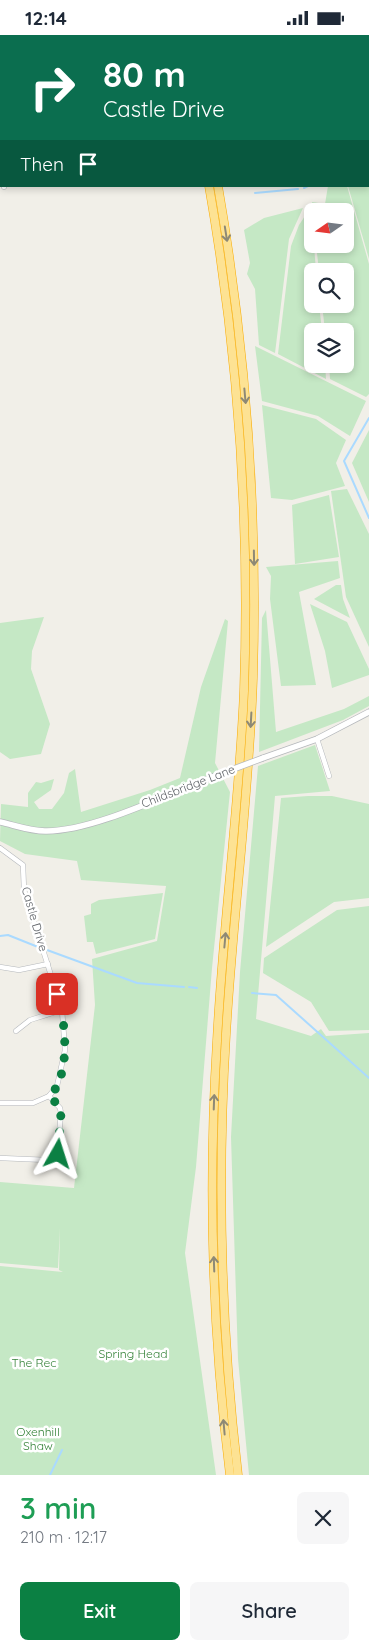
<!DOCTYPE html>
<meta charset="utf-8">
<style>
:root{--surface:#fff;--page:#f6f6f7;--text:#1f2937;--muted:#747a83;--accent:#0b8043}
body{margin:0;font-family:Quicksand,sans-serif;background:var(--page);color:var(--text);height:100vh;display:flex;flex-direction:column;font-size:19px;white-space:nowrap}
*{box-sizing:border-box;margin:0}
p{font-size:16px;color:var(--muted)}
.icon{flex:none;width:28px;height:28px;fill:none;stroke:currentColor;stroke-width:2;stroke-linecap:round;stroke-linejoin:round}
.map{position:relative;height:1440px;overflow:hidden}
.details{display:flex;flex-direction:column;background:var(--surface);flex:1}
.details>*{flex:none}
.guide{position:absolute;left:0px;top:0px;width:370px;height:152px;box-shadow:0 2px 8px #0003;background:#0b6e4f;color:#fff;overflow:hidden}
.needle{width:32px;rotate:256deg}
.fabs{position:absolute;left:304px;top:168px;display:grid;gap:10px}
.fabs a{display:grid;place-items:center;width:50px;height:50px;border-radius:8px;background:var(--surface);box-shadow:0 2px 8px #0003;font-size:25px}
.pin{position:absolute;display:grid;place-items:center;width:42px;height:42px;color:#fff;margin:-21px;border-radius:10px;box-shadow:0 2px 8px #0006}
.me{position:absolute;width:55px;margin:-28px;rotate:6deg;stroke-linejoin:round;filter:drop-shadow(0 0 4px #0008)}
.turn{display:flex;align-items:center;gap:18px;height:105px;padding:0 20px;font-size:22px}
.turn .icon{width:65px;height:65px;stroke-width:2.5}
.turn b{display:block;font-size:35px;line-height:42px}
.then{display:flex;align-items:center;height:48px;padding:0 20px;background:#0003;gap:10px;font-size:19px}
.round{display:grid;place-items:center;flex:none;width:52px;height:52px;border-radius:8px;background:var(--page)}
.summary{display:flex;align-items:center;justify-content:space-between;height:85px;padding:0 20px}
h1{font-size:30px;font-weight:600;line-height:38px;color:#1e9e55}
.button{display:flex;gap:10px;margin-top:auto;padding:10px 20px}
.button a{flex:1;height:58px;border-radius:8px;background:var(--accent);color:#fff;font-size:20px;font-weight:600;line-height:58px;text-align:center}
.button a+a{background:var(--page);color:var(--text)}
.status{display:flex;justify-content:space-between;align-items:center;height:35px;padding:0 25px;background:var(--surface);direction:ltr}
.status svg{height:14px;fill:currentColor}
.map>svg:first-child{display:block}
</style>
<div class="status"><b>12:14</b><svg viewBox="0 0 49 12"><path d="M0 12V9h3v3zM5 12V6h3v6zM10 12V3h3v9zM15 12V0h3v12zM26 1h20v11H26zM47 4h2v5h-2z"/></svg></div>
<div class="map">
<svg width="369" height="1440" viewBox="0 0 369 1440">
<rect width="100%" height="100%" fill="#f1efe8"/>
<!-- green -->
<g fill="#c5e8c5">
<path d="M239 0H369V25V1Z"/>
<path d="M369 133V224L348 151H369Z"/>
<path d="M328 151H347L369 229V359L366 362 330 344 329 329H345V296H325L322 269H345V236H319L316 209H345V176H313L312 167 325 169Z"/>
<path d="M311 172 316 236H312V269H319L322 296H312V329H325L326 344 278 319 291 211 299 190Z"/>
<path d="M303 173 289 204 275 318 259 310 255 254 247 239 250 228 244 195 264 183Z"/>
<path d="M255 311 366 366 350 401 318 381 262 366Z"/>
<path d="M262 370 316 384 346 405 336 428 345 451 292 465 271 463Z"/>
<path d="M369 395V467L352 428Z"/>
<path d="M347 454 369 499V612L346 562 331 456Z"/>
<path d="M329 460 339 522 295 529 292 470Z"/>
<path d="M338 526 340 543 299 557 316 650 281 651 270 564 271 541 266 532Z"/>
<path d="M336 550H341L343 564 350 583 314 564Z"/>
<path d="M310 569 347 587 369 634V640L332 653 325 616Z"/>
<path d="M266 575 276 697 344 674 369 661V671L343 685 259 717 262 583Z"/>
<path d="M44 582 32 616 31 634 50 689 41 719 10 724 0 717V588Z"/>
<path d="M225 584 228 586 215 728 230 757 212 933 196 1132 185 1218 216 1440H0V1231L63 1237 59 1235 60 1193 58 1233 0 1228V1147L74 1153 95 970 92 924 157 906 166 851 81 845 77 826 25 819 0 806 1 769 28 772V758L36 747 41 748 54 744 51 755 34 767 39 774H52L64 758 69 738 75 734 81 777 150 755 180 743 201 652Z"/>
<path d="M315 710 330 756 275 761 256 984 311 1001 321 994 326 1001 369 998V1440H249L238 1324 231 1102 240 937 258 731Z"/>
<path d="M308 761H332L369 769V863L334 867 266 912 281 763Z"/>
<path d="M163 858 155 904 96 919 93 907H87L84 881 91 879V869L99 865Z"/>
<path d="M369 871V995L329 996 311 967 263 938 264 923 337 875Z"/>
</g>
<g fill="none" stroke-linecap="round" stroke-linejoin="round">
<!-- stream -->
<g stroke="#aadaff" stroke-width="2">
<path d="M304 153 308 151"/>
<path d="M255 158 298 154"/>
<path d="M369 383 344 426 369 483"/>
<path d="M0 901 8 900 38 912"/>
<path d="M47 915 137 948 184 952"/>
<path d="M189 952 197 953"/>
<path d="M252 958 276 960 369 1043"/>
<path d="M50 1440 62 1415"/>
</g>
<defs>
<g id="minor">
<path d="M89 0V1"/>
<path d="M0 80 1 81"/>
<path d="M4 152V151"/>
<path d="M317 704 329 741"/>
<path d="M0 813 23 830 24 855 62 975 65 1015 57 1051 49 1061 33 1068H0"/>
<path d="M0 932 19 935 48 929"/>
<path d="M16 996 30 985 62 975"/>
<path d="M0 1123 47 1125 57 1121 61 1078 60 1073 49 1061"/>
</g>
<g id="tertiary">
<path d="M263 723 317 704 369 677"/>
<path d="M0 787C14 790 30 796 45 796 92 797 170 758 215 741"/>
</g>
<g id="motorway">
<path d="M178 0V1"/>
<path d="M187 0V1"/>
<path d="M209 151C238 317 250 487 244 656 239 773 223 889 217 1006 208 1150 212 1296 230 1440"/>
<path d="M218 151C246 313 258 478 253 643 249 762 233 880 226 999 217 1146 221 1294 238 1440"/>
</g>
</defs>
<!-- minor casing -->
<use href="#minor" stroke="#b5b8bc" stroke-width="5.5"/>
<!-- tertiary casing -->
<use href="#tertiary" stroke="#b5b8bc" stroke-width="7"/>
<!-- motorway casing -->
<use href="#motorway" stroke="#f9ab00" stroke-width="9"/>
<!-- minor -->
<use href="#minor" stroke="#fff" stroke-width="4.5"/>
<!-- tertiary -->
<use href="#tertiary" stroke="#fff" stroke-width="5.5"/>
<!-- motorway -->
<use href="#motorway" stroke="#fde293" stroke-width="8"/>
<defs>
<path id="tertiary-bridge" d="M215 741 263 723"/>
</defs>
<!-- tertiary-bridge casing -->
<use href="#tertiary-bridge" stroke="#b5b8bc" stroke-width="7" stroke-linecap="butt"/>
<!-- tertiary-bridge -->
<use href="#tertiary-bridge" stroke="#fff" stroke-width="5.5"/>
</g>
<!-- one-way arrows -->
<defs><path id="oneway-shaft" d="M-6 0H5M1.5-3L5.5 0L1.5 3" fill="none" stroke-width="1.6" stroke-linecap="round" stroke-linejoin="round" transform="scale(1.25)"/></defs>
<g stroke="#8e8975">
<use href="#oneway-shaft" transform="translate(226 199) rotate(81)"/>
<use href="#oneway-shaft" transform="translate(245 361) rotate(85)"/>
<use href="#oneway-shaft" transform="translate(254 523) rotate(89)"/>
<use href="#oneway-shaft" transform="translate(251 685) rotate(93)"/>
<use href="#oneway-shaft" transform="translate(225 905) rotate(-85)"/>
<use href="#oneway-shaft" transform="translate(214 1067) rotate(-88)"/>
<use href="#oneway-shaft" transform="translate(214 1229) rotate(-92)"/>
<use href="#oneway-shaft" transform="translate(224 1392) rotate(-95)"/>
</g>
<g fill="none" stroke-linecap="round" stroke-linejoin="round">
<!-- route -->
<path stroke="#0b8043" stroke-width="9" stroke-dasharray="0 16.2" d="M57 959C66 987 71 1039 50 1061L60 1073 61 1078 58 1119"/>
</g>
<g text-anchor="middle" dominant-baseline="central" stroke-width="5" stroke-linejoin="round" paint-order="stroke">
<!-- street labels -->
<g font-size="12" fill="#5f6368" stroke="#fff">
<text transform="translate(188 751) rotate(-21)">Childsbridge Lane</text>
<text transform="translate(35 884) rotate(74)">Castle Drive</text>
</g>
<!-- park labels -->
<g font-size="12" fill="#348238" stroke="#fff">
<text x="133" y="1318">Spring Head</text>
<text x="34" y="1327">The Rec</text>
<text x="38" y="1396">Oxenhill<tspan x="38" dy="14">Shaw</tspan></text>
</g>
</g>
</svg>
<div class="fabs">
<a><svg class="needle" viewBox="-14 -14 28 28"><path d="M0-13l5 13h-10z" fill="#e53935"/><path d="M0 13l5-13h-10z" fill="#747a83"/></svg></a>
<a><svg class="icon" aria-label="search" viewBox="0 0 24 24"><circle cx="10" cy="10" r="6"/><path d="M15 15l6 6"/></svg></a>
<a><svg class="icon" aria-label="layers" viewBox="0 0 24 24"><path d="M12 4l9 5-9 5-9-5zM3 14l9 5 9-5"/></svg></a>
</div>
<div class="pin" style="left:57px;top:959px;background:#d93025"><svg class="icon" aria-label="arrive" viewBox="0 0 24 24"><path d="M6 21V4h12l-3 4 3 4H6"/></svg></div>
<svg class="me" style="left:58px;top:1119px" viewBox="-20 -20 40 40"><path d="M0-17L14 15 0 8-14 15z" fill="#0b8043" stroke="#fff" stroke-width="4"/></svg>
<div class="guide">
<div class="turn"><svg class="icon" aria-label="right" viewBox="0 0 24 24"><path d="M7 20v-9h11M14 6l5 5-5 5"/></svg><div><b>80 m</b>Castle Drive</div></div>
<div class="then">Then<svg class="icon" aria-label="arrive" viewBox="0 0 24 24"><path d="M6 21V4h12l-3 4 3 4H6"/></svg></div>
</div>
</div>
<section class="details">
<div class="summary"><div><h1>3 min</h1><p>210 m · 12:17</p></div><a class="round"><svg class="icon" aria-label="close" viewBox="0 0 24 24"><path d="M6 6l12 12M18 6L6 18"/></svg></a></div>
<div class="button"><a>Exit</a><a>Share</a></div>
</section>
